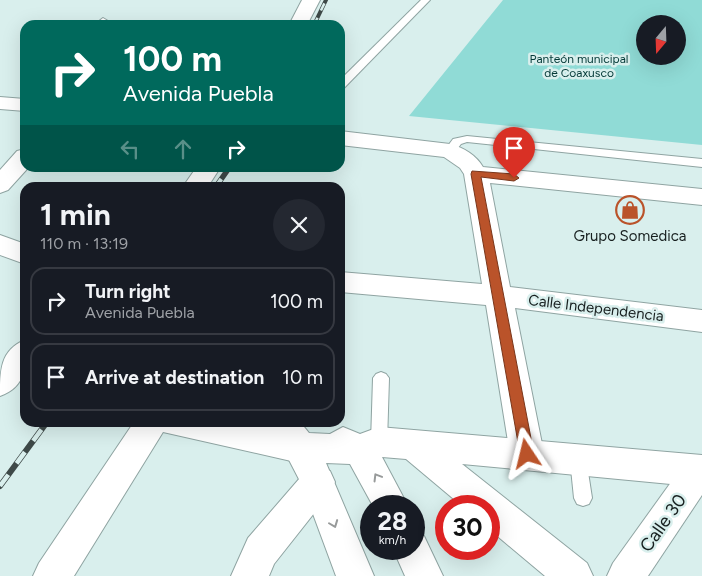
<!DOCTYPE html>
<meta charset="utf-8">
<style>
:root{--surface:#171b24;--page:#242831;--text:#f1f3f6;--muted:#9ea1a6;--line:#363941}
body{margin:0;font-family:Figtree,sans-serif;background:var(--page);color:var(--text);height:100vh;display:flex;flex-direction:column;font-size:19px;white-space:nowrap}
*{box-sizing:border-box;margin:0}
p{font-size:16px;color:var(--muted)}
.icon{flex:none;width:28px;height:28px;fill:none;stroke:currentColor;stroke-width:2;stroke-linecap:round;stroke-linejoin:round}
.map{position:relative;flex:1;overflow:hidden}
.side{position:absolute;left:20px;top:182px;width:325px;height:245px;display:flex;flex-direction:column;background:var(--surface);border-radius:15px;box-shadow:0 5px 20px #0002}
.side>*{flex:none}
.hud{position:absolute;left:20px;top:20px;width:325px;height:152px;border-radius:15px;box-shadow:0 5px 20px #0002;background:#00695c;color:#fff;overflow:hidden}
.needle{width:32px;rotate:199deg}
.controls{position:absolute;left:636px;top:15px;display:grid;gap:10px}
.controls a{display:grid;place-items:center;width:50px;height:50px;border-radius:50%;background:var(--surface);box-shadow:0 5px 20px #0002;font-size:25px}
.speed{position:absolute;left:360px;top:495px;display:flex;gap:10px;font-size:25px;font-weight:700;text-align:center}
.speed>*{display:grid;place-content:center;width:65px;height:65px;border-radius:50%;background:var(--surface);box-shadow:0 5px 20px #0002;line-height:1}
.speed small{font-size:12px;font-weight:400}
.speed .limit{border:8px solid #d22;background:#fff;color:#111}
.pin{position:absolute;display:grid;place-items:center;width:42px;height:42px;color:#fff;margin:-51px -21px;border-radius:50% 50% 50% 0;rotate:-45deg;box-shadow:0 0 5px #0007}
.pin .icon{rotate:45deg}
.me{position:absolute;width:55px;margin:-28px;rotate:350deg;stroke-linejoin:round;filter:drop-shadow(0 0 4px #0008)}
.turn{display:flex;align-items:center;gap:18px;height:105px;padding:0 20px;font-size:22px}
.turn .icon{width:65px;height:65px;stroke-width:2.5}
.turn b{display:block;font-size:35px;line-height:42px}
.lanes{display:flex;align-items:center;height:48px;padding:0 20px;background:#0003;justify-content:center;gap:25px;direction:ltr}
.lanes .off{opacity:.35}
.round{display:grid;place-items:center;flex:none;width:52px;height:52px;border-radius:26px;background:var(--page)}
.summary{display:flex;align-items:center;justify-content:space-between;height:85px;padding:0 20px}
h1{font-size:30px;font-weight:700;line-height:38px}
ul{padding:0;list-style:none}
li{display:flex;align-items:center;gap:15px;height:68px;margin:0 10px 8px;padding:0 10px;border:2px solid var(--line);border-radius:15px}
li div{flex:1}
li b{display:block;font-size:19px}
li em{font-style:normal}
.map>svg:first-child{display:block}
</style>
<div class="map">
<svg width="702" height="576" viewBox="0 0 702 576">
<rect width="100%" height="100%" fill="#d9efed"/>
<!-- green -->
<path fill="#90dbd6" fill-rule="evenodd" d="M503 0H702V145L409 116ZM645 24H678V56H645Z"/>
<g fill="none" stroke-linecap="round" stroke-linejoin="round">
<defs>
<g id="lane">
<path d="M421 0H430L344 88 340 89V80Z"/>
<path d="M103 18 108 21 104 25H94Z"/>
<path d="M467 136 702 159V167L467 142 461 144 454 153H446L444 151 453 139Z"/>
<path d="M381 372 386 374 389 378 387 442 385 447 379 449 373 447 371 442 373 378 376 374Z"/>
<path d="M578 451 584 454 586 459 592 498 589 504 583 506 577 504 574 498 570 459 572 454Z"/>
</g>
<g id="street">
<path d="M340 131 450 144C464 148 476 155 483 167L702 189V205L490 183 510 287 702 310V332L515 308 544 454 539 465 527 469 515 465 510 454 486 305 340 292V272L482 284 464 174 460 168 444 157 340 145Z"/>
<path d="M25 149V168H28L8 190 0 193V170L17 151Z"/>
<path d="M25 340C25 365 28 386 0 396 0 371 0 350 25 340Z"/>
<path d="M134 422C193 422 255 417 312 438L317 448 312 458 300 463 163 432 74 576H33L39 563Z"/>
<path d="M699 455 702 457V495L648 576H607L613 563 687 460Z"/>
<path d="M318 466 330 471 335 482 330 493 274 564 269 576H231L248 538 306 471Z"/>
</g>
<g id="secondary">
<path d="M302 0H320L307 25H289Z"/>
<path d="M0 97 25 99V111L0 109Z"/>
<path d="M196 168H220L207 188H182Z"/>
<path d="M0 235 25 244V264L0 255Z"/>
<path d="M265 422H300L309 433 330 434 343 427 360 434 379 427 702 455V487L462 464 587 563 593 576H545L489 529V506H462L406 459 382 457 408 506H373L350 464 326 463 374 576H336L303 487 288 458Z"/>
<path d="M414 532 424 536 443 576H405L393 549H414Z"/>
</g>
</defs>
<!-- lane casing -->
<use href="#lane" stroke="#8fa4a2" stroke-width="2"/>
<!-- street casing -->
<use href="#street" stroke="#8fa4a2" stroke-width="2"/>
<!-- secondary casing -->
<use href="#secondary" stroke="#8fa4a2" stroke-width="2"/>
<!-- lane -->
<use href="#lane" fill="#fff" fill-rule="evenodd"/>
<!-- street -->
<use href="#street" fill="#fff" fill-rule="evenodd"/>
<!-- secondary -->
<use href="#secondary" fill="#fff" fill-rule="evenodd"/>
<defs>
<path id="rail-far2" d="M314 25 326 0"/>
<path id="rail-far1" d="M215 188 229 168"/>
<path id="rail" d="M0 486 47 422"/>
</defs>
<!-- rail-far2 casing -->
<use href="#rail-far2" stroke="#3e4948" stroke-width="4"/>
<!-- rail-far1 casing -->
<use href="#rail-far1" stroke="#3e4948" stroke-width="5.5"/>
<!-- rail casing -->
<use href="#rail" stroke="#3e4948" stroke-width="6"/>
<!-- rail-far2 -->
<use href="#rail-far2" stroke="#d9efed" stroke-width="2.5" stroke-dasharray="8" stroke-linecap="butt"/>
<!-- rail-far1 -->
<use href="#rail-far1" stroke="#d9efed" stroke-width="4" stroke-dasharray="11" stroke-linecap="butt"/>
<!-- rail -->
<use href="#rail" stroke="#d9efed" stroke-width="4.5" stroke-dasharray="14" stroke-linecap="butt"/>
</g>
<!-- one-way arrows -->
<defs><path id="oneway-chevron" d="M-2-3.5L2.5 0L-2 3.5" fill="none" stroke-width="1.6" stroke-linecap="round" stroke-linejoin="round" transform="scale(1.25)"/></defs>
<g stroke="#979a9a">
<use href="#oneway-chevron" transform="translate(377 477) rotate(-121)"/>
<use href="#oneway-chevron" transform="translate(334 524) rotate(69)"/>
</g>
<!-- route -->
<path fill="#ba532a" stroke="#79361b" d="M472 171 514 174 519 178 514 181 481 177 534 454 532 458 527 460 522 458 520 454 471 174Z"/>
<!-- icons -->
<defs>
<symbol id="shop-ring" viewBox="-11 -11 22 22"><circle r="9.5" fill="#d9efed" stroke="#ba532a" stroke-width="1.5"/><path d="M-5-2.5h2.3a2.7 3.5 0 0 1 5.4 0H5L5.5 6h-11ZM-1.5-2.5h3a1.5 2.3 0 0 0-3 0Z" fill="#ba532a"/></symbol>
</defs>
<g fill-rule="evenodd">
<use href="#shop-ring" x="614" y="194" width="32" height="32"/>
</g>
<g text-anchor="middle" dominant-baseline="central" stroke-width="5" stroke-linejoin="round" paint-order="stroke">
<!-- far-park labels -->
<g font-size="12" fill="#043a38" stroke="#d9efed">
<text x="579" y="59">Panteón municipal<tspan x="579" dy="14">de Coaxusco</tspan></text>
</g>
<!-- poi labels -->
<g font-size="15" fill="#171f1f" stroke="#d9efed">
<text x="630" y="236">Grupo Somedica</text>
</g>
<!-- street labels -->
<g font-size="15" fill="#171f1f" stroke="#d9efed">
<text transform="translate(596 308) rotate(7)">Calle Independencia</text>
</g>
<!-- near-street labels -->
<g font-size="18" fill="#171f1f" stroke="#d9efed">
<text transform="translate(663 523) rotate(-55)">Calle 30</text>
</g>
</g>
</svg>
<div class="controls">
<a><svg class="needle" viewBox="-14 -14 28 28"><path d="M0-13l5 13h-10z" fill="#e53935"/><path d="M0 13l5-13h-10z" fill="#9ea1a6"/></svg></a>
</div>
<div class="speed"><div>28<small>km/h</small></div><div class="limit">30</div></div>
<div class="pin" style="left:514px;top:178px;background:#d93025"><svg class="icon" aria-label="arrive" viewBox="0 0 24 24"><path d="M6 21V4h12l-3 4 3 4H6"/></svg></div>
<svg class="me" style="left:527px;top:454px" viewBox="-20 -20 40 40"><path d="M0-17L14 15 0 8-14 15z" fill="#ba532a" stroke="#fff" stroke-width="4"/></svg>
<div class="hud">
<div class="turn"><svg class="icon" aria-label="right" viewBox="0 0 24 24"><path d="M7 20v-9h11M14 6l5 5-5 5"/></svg><div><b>100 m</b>Avenida Puebla</div></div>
<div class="lanes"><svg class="icon off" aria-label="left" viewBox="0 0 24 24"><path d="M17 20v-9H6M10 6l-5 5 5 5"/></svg><svg class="icon off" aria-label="ahead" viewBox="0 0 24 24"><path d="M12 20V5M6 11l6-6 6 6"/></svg><svg class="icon" aria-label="right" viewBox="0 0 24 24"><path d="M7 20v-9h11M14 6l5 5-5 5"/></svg></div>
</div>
<section class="side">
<div class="summary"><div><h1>1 min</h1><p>110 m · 13:19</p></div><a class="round"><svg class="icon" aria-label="close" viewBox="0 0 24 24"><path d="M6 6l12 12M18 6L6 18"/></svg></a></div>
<ul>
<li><svg class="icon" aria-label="right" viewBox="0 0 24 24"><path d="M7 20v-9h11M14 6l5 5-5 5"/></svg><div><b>Turn right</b><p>Avenida Puebla</p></div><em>100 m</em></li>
<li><svg class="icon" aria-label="arrive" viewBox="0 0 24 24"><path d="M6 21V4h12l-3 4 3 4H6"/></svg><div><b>Arrive at destination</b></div><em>10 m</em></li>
</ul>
</section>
</div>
